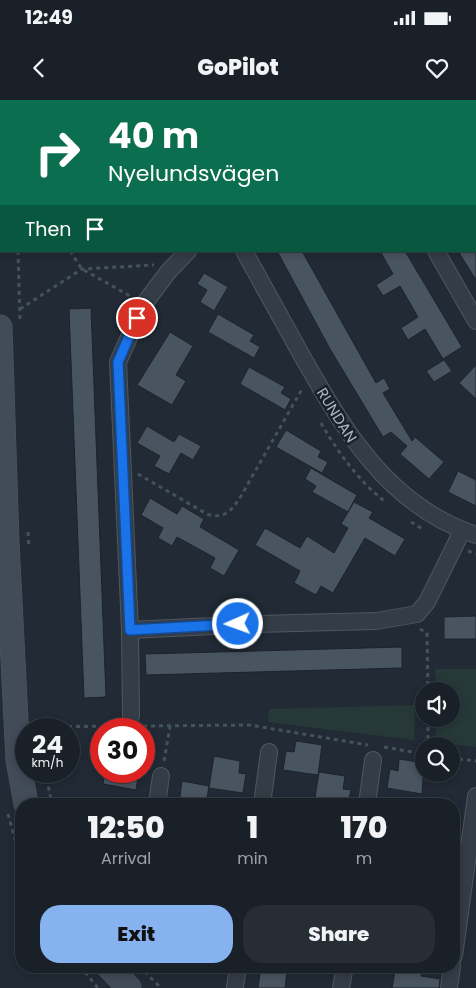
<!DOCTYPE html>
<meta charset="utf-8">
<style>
:root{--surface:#192028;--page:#262d34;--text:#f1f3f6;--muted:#9fa3a8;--line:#373e45;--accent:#86b2f0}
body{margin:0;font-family:Poppins,sans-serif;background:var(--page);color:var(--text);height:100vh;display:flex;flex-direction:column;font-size:19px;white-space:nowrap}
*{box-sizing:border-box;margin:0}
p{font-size:16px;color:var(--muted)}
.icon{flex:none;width:28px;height:28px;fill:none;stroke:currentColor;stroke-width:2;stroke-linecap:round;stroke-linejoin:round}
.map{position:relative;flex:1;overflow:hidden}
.drawer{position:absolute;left:15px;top:698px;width:445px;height:175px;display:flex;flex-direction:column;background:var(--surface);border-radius:20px;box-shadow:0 2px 8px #0003,0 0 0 1px var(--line)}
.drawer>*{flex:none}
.top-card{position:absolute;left:0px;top:0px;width:476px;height:152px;box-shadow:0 2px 8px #0003,0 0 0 1px var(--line);background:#0b6e4f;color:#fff;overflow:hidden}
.buttons{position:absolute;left:415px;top:582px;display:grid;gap:10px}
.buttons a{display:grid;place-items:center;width:45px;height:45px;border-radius:50%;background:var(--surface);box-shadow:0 2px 8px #0003,0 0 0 1px var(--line);font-size:25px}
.speed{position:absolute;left:15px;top:618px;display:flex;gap:10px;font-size:25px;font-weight:700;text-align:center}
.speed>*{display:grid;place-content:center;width:65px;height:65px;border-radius:50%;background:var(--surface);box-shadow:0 2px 8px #0003,0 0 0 1px var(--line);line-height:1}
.speed small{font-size:12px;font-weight:400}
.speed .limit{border:8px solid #d22;background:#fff;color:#111}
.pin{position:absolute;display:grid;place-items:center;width:42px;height:42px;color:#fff;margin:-21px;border:2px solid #fff;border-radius:50%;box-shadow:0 1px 5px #0007}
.me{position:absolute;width:55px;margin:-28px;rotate:268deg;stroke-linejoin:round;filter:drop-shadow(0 0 4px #0008)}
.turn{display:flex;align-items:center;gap:18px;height:105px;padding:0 25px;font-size:22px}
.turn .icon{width:65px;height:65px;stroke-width:2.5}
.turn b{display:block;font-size:35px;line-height:42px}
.then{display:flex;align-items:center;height:48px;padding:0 25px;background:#0003;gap:10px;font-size:19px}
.eta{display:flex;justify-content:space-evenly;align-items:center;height:85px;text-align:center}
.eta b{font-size:30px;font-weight:800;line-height:35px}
.button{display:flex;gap:10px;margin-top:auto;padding:10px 25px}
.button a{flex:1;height:58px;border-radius:20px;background:var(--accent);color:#111;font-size:20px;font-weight:800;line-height:58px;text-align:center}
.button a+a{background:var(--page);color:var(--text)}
.status{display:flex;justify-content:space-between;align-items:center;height:35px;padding:0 25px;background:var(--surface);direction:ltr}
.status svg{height:14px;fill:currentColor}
header{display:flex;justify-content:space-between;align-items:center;height:65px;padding:0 25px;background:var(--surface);font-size:22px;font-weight:800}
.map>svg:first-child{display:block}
</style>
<div class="status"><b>12:49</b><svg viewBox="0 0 49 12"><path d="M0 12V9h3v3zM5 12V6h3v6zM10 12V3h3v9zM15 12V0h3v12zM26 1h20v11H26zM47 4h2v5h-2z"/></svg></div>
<header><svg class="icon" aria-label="back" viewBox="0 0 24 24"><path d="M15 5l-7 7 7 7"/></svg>GoPilot<svg class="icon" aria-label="heart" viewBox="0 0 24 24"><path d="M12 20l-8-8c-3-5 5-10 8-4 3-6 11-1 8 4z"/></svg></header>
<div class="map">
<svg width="476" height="888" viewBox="0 0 476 888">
<rect width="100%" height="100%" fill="#212a35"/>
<!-- green -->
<g fill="#263838">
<path d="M435 569H476V647L436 642V619H451V591H436Z"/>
<path d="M415 605 414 640 268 622 269 609Z"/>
</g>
<!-- building -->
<g fill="#495461" stroke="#1c232c">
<path d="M277 151H302L376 283 384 278 390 289 383 293 412 341 415 337 444 362 429 379 400 354 407 346 391 332 383 337 330 249Z"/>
<path d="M380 151H405L462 247 443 259 425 229 408 240 401 228 418 217 400 186 383 196 376 185 393 174Z"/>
<path d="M458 151H476V180Z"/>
<path d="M204 173 228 187 214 211 200 202 207 190 197 184Z"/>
<path d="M91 208 106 597 84 598 69 209Z"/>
<path d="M218 214 254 235 250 241 260 247 254 258 208 232Z"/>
<path d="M170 232 193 246 176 275 186 281 172 305 137 285Z"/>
<path d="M444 260 452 271 434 282 426 271Z"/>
<path d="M476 265V299L459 283Z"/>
<path d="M249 267 285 287 281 293 291 299 285 310 240 284Z"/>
<path d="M147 326 174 342 179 334 201 346 193 360 181 353 169 374 154 366 160 356 137 343Z"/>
<path d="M286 330 321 351 318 357 328 362 322 373 276 347Z"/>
<path d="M311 368 357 395 348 412 312 392 316 386 305 379Z"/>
<path d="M458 371 476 380V406L448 392Z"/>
<path d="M150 398 177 414 182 406 204 419 200 427 239 450 224 476 210 468 215 458 177 437 172 446 158 438 163 428 141 415Z"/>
<path d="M354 402 373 412 369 418 405 439 395 456 365 438 333 493 321 486 316 495 294 483 300 471 255 445 265 428 300 448 307 436 334 453 348 428 341 424Z"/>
<path d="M476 516V539H444V517Z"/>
<path d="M402 547V568L146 575 145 554Z"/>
<path d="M296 641 322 645 318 675 283 670 286 651 294 652Z"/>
<path d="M214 656 240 661 239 673 246 674 243 693 209 688Z"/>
<path d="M399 659 424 663 422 694 387 688 390 669 398 671Z"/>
<path d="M105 671H139L136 690 103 684Z"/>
<path d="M319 672 345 676 343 689 351 690 348 704H314Z"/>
<path d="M182 681 209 686 206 704H179Z"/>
<path d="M261 866 287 871 285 888H258Z"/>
<path d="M396 866H423L421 876 440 879 439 888H392Z"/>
</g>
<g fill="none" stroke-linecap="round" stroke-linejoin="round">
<defs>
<g id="street">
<path d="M92 0 94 1"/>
<path d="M372 1 375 0"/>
<path d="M244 151C263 186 282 220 301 254 344 330 388 406 476 435"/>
<path d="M436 151 476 221"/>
<path d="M130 530 256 524 376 521 417 514 427 502 462 431"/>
<path d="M131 616 130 530 118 262 144 204 168 172 188 151"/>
<path d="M157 704 161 676"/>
<path d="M262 704 269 652"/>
<path d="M367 704 373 660"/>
<path d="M454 856 476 696"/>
<path d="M235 888 238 866"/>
<path d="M341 888 345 866"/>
<path d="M449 888 452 866"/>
</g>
<g id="secondary">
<path d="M0 227 7 442 18 660 26 704"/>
<path d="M108 866 129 888"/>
</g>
</defs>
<!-- street casing -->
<use href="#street" stroke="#4f5760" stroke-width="18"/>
<!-- secondary casing -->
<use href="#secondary" stroke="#4f5760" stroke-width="25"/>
<!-- path -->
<g stroke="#425456" stroke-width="3" stroke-dasharray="4 4" stroke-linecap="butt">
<path d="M12 0V1"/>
<path d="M64 0 66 1"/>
<path d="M0 52H1"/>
<path d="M18 151 20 221"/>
<path d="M70 151 82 169 130 196"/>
<path d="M20 209 82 169 154 165"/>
<path d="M321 323C337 351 358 380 384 401"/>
<path d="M138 374 207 414C225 420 232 410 241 396L302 289"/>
<path d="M411 422 424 430"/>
<path d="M28 432 29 448"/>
<path d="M468 451 476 454"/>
<path d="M420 529 427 533 428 591"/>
<path d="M428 619V646"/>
<path d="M143 626 250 625 368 645"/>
<path d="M36 627 119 626"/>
<path d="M384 647 424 654"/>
<path d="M451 658 476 661"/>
<path d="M164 661 170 627"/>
<path d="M45 671 52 704"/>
<path d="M8 714 21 761"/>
<path d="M80 866 98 888"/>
<path d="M139 866 161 888"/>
</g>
<!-- street -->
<use href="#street" stroke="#343c46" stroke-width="16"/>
<!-- secondary -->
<use href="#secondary" stroke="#424b58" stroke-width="24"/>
</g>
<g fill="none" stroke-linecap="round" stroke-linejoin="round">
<defs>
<path id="route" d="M137 218 118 262 130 530 238 524"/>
</defs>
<!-- route casing -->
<use href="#route" stroke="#114b97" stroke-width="12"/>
<!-- route -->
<use href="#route" stroke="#1a73e8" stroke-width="9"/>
</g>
<g text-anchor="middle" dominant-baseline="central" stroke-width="5" stroke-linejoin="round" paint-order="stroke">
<!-- street labels -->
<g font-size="15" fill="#aeb7c2" stroke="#1a212a">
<text transform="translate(337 315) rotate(58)">RUNDAN</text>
</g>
</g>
</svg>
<div class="buttons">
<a><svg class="icon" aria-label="sound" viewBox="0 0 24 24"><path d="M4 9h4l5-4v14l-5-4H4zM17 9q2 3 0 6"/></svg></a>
<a><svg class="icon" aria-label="search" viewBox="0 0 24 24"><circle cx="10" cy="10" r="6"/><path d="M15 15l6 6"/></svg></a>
</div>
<div class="speed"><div>24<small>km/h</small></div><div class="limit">30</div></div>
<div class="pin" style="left:137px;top:218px;background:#d93025"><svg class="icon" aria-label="arrive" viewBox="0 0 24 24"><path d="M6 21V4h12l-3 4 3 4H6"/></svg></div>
<svg class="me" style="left:238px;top:524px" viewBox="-20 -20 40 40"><circle r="17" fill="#1a73e8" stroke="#fff" stroke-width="3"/><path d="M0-11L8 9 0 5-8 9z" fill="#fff"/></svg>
<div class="top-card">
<div class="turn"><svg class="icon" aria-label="right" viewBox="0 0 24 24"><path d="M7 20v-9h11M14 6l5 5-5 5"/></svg><div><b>40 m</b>Nyelundsvägen</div></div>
<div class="then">Then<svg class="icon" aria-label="arrive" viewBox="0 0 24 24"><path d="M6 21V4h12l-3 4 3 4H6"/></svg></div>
</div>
<section class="drawer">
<div class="eta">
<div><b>12:50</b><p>Arrival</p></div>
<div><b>1</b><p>min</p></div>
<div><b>170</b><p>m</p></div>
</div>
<div class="button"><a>Exit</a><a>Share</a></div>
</section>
</div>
